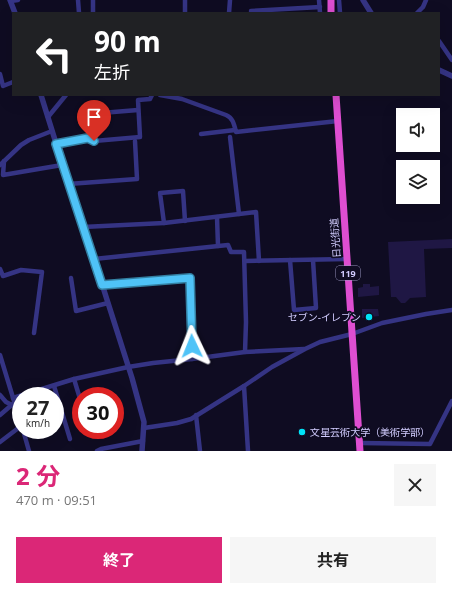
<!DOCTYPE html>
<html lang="ja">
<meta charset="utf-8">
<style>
:root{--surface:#fff;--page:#f6f6f6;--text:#222;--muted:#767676;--accent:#db2777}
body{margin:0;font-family:"Open Sans","Noto Sans JP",sans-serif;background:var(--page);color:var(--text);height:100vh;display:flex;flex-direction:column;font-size:15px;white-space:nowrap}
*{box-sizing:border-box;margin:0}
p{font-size:13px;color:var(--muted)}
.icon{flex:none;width:22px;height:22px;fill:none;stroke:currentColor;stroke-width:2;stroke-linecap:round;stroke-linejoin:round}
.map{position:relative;height:451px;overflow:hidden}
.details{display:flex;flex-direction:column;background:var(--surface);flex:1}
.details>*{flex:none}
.guide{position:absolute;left:12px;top:12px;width:428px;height:84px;border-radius:0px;box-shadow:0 4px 16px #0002;background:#202124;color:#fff;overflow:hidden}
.buttons{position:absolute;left:396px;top:108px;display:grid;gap:8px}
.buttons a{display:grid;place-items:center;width:44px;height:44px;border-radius:0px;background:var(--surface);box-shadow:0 4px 16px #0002;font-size:20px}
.speed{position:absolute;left:12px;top:387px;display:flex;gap:8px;font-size:20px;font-weight:700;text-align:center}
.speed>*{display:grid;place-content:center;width:52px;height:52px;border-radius:50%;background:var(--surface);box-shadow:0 4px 16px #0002;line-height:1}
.speed small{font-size:10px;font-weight:400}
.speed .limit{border:6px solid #d22;background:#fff;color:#111}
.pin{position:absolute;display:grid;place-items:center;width:34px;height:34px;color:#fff;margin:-41px -17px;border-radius:50% 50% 50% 0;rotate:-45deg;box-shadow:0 0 4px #0007}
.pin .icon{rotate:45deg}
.me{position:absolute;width:44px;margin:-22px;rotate:358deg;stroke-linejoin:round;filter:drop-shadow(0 0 3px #0008)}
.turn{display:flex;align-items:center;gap:14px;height:84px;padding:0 16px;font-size:18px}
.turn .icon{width:52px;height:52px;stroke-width:2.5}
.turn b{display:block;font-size:28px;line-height:34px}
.round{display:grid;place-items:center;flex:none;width:42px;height:42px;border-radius:0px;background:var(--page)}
.headline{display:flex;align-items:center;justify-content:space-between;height:68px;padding:0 16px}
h1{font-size:24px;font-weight:700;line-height:30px;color:var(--accent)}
.button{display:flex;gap:8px;margin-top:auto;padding:8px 16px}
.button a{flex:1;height:46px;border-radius:0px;background:var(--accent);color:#fff;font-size:16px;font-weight:700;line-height:46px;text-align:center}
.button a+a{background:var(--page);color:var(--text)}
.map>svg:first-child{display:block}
</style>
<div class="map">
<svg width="452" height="451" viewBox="0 0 452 451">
<rect width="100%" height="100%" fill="#0f0c22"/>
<!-- building -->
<g fill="#1f1744">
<path d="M452 239V248L424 249 426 297 410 298 405 303H401L396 297H391L388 242Z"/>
<path d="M363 284H370V287L379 286V295L358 297V288L363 287Z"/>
<path d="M362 309H378L379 316 362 318Z"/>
</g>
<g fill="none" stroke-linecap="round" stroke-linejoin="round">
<!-- minor -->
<g stroke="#353484" stroke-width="4.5">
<path d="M78 0 79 13"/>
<path d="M93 0V13"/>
<path d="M185 0V13"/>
<path d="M319 0 320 13"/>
<path d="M339 0 340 13"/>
<path d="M11 1 18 0"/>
<path d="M251 11 320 7"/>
<path d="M229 13 230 0"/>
<path d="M417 13 423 7 426 0"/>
<path d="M439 41 452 60"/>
<path d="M0 74 3 86 13 82"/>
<path d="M160 95 182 99 226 115C233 118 234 124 236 132L338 121"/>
<path d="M89 114 138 110"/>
<path d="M48 117 66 95"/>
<path d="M201 134 235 130"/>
<path d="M230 137 239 214"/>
<path d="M56 144 88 138 94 141 140 137 138 100 150 99 152 95"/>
<path d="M4 161 3 175 62 165"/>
<path d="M0 165 21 145 29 140 52 131"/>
<path d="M68 184 137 179 135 141"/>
<path d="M217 217 218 246"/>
<path d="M164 223 160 193 183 191 185 221"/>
<path d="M83 227 164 223 256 212 259 261"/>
<path d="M94 259 228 245 231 252H244L246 322 245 352"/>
<path d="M290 260 294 310 316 308 313 260"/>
<path d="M245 261 347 259"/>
<path d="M0 269 3 276 21 270 42 272 34 333"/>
<path d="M71 278 76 311 108 303"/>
<path d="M102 285 190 278 192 359"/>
<path d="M0 355 21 424"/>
<path d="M74 379 81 402"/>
<path d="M54 386 70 439"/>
<path d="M244 386 248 451"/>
<path d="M0 395 6 402 12 405"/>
<path d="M13 398 74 379 128 367 153 363 192 359 245 352 304 349"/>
<path d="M0 415 14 403"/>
<path d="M196 415 200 451"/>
<path d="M144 428 177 423 191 419 244 386 272 367 305 349 320 342 352 334 382 323 426 314 452 310"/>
<path d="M23 430 29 451"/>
<path d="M0 442 21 426"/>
<path d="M360 443 430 444 452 401"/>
<path d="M97 451 101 449 143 441"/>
</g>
<!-- tertiary -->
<g stroke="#353484" stroke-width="5.5">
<path d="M10 0 15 13"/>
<path d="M363 0 371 13"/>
<path d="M439 70 452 76"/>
<path d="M41 95 74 201 94 259 132 378 144 422 142 451"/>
</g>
<!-- trunk -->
<g stroke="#de4ed1" stroke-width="7">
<path d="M331 0V13"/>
<path d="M336 95 360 451"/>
</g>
</g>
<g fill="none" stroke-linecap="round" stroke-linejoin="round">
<defs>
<path id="route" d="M94 141 88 138 56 144 102 285 190 278 192 346"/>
</defs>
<!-- route casing -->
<use href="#route" stroke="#337fa1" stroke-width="10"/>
<!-- route -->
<use href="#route" stroke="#4fc3f7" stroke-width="7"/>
</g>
<!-- markers -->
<g fill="#00e3f8" stroke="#0f0c22" stroke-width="1.5">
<circle cx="369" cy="317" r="4"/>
<circle cx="302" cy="432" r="4"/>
</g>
<g text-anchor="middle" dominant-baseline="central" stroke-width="3.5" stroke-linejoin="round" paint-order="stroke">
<!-- shield labels -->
<rect fill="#0f0c22" stroke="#9893bd" stroke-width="1" x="336" y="266" width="24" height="14" rx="3"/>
<g font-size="9" font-weight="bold" fill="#d2cdff">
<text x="348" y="273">119</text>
</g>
<!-- street labels -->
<g font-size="10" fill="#d2cdff" stroke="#0f0c22">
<text transform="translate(335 238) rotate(-94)">日光街道</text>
</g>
<!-- poi labels -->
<g font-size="10" fill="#d2cdff" stroke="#0f0c22" text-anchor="end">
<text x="361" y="317">セブン-イレブン</text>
<text x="310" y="432" text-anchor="start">文星芸術大学（美術学部）</text>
</g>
</g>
</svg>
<div class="buttons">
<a><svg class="icon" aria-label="sound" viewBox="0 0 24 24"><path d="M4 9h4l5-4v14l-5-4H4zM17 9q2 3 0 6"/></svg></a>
<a><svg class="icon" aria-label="layers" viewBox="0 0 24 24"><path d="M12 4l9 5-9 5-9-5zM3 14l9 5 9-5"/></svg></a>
</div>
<div class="speed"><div>27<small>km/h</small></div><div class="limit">30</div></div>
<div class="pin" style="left:94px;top:141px;background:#d93025"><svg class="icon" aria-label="arrive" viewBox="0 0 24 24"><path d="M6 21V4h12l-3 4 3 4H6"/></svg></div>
<svg class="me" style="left:192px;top:346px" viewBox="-20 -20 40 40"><path d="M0-17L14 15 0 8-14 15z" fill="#4fc3f7" stroke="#fff" stroke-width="4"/></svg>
<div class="guide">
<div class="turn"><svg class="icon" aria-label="left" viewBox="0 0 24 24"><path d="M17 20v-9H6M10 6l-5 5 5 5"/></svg><div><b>90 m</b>左折</div></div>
</div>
</div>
<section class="details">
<div class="headline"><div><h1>2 分</h1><p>470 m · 09:51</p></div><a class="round"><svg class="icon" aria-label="close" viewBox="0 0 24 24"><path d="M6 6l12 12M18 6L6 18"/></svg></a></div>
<div class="button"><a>終了</a><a>共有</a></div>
</section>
